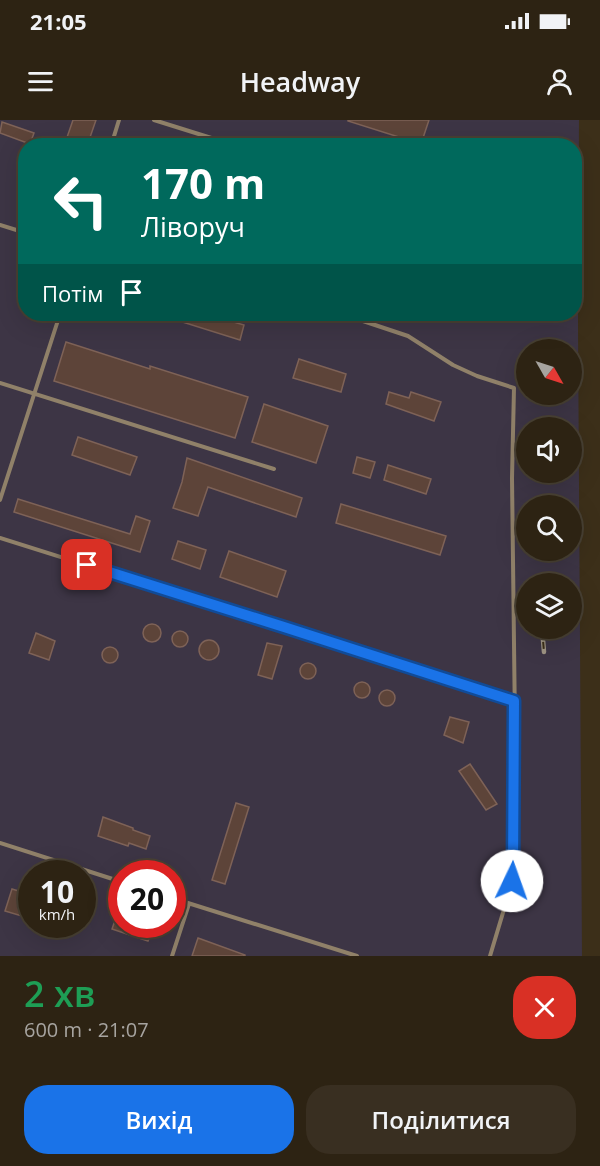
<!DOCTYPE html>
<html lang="uk">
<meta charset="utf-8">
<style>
:root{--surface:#2d2313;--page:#392f21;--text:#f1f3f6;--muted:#a7a4a0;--line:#484033;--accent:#1a73e8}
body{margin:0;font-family:"Open Sans",sans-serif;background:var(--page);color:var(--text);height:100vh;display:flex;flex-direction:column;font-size:22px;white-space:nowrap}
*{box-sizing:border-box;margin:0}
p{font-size:20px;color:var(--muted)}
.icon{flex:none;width:33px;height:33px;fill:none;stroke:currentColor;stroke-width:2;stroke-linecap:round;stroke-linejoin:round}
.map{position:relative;height:836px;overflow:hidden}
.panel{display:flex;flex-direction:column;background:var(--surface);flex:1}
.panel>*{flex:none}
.top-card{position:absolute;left:18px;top:18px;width:564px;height:183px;border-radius:24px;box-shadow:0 6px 24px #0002,0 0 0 2px var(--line);background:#00695c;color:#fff;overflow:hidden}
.needle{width:39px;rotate:129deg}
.buttons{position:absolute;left:516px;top:219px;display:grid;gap:12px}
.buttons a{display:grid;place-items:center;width:66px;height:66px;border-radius:50%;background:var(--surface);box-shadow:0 6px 24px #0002,0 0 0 2px var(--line);font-size:30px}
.speed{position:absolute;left:18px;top:740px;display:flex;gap:12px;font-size:30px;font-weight:700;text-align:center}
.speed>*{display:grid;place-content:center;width:78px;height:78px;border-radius:50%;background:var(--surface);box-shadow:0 6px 24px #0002,0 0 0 2px var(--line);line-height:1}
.speed small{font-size:15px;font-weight:400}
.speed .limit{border:9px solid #d22;background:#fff;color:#111}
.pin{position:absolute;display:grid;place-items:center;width:51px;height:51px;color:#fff;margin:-26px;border-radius:12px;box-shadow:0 3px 9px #0006}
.me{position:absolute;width:66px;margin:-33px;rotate:3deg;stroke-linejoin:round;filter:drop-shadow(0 0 4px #0008)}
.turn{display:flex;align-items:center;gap:21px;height:126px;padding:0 24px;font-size:27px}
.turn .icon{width:78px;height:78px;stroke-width:2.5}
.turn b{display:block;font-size:42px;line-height:51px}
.then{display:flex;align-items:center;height:57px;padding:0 24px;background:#0003;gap:12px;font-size:22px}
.round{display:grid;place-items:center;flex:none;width:63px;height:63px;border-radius:24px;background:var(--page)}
.summary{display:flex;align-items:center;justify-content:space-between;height:102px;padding:0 24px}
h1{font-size:36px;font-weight:600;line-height:45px;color:#1e9e55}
.action{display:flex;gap:12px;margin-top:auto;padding:12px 24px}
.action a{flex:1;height:69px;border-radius:24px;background:var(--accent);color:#fff;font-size:24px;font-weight:600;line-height:69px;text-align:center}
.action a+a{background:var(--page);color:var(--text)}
.status{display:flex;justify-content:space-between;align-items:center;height:42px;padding:0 30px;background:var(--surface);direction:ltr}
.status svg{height:16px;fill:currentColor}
header{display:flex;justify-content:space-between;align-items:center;height:78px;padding:0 24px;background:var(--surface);font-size:27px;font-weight:600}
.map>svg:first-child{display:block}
</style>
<div class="status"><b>21:05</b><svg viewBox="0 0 49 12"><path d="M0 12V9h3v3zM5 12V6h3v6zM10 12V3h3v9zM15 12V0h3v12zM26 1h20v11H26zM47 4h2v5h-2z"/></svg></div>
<header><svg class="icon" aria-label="menu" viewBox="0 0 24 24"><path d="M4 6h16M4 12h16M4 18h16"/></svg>Headway<svg class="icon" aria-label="person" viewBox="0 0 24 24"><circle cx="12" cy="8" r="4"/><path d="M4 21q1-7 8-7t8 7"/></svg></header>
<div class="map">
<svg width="600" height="836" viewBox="0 0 600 836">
<rect width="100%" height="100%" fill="#3c2f19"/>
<!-- industrial -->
<path fill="#3d3545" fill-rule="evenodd" d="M0 0H579L578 204 582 836H0ZM26 26H574V194H26ZM526 230H572V274H526ZM526 308H572V352H526ZM526 386H572V430H526ZM526 464H572V508H526ZM32 753H82V804H32ZM122 753H172V804H122Z"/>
<!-- building -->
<g fill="#5d4439" stroke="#7e6257" stroke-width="1.5">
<path d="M73 0H96L87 26H64Z"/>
<path d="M348 0H429L421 24 348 1Z"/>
<path d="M2 2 34 13 30 24 0 13Z"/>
<path d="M160 194H206L244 205 240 220 160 195Z"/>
<path d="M66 222 150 249V246L248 277 235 318 54 261Z"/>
<path d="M299 239 346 254 341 272 293 258Z"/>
<path d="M389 272 409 278 411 272 441 282 434 301 386 284Z"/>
<path d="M264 284 328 306 316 343 252 322Z"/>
<path d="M78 317 137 337 130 355 72 335Z"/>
<path d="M357 337 375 342 370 358 353 353Z"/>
<path d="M187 338 302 378 296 397 208 367 198 396 173 388 182 362Z"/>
<path d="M388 345 431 359 426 374 384 360Z"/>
<path d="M18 379 130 414 136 396 150 401 140 432 14 392Z"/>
<path d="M341 384 446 416 440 435 336 403Z"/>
<path d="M178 421 206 430 200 449 172 439Z"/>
<path d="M229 431 286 451 277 477 220 457Z"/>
<circle cx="152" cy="513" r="9"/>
<circle cx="180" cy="519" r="8"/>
<path d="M36 513 55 521 49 540 29 533Z"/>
<circle cx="209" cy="530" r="10"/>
<path d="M267 523 282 526 272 559 258 555Z"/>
<circle cx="110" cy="535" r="8"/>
<circle cx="308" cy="551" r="8"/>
<circle cx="362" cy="570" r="8"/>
<circle cx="387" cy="578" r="8"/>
<path d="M450 597 469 602 463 623 444 615Z"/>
<path d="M470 644 497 684 486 690 459 651Z"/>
<path d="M236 683 249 687 225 764 212 760Z"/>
<path d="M103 697 133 708V710L150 716 146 729 129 723 128 726 98 716Z"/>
<path d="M12 769 32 775V799L5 791Z"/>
<path d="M121 783 122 804H154L148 821 112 809Z"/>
<path d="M198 818 245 835V836H192Z"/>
</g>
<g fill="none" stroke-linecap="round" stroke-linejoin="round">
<!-- service -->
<g stroke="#908169" stroke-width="4">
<path d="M154 0 237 26"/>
<path d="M111 26 119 0"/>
<path d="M0 105 26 113"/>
<path d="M342 194 408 216 453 245 477 256 514 268 512 358 515 605 513 749 511 766 490 836"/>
<path d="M0 263 274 349"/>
<path d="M0 380 60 194"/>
<path d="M0 418 283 507 514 581"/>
<path d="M0 723 122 762"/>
<path d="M172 778 357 836"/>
<path d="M172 836 189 784"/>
</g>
<defs>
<path id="rail" d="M542 508 544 532"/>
</defs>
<!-- rail casing -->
<use href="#rail" stroke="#9e9483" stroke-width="4.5"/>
<!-- rail -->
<use href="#rail" stroke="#3c2f19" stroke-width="2" stroke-dasharray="7" stroke-linecap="butt"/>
</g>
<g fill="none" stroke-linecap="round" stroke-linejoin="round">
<defs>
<path id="route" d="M87 445 284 507 514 581 513 749 512 761"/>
</defs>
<!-- route casing -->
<use href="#route" stroke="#114b97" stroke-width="15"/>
<!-- route -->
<use href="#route" stroke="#1a73e8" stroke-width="10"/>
</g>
</svg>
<div class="buttons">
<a><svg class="needle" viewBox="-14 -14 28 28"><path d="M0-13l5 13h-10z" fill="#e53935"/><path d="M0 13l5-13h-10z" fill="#a7a4a0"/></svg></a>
<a><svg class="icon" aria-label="sound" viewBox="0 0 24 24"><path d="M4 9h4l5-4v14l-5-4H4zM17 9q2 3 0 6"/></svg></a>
<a><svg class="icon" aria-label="search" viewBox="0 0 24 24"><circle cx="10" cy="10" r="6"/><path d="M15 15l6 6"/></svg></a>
<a><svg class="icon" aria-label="layers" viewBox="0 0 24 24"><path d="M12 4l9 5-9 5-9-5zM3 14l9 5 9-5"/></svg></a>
</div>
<div class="speed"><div>10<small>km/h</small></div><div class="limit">20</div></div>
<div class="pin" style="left:87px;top:445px;background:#d93025"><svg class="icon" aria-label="arrive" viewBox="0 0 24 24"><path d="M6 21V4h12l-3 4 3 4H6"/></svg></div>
<svg class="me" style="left:512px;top:761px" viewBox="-20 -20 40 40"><circle r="19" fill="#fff"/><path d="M0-13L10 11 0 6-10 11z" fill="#1a73e8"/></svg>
<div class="top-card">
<div class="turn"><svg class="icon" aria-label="left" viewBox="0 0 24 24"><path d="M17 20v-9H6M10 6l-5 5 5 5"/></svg><div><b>170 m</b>Ліворуч</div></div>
<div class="then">Потім<svg class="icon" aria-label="arrive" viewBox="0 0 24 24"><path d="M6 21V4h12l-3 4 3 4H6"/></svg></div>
</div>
</div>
<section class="panel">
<div class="summary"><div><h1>2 хв</h1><p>600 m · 21:07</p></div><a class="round" style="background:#d93025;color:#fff"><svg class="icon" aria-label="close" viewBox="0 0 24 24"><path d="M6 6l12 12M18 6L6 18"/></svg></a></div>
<div class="action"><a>Вихід</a><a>Поділитися</a></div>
</section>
